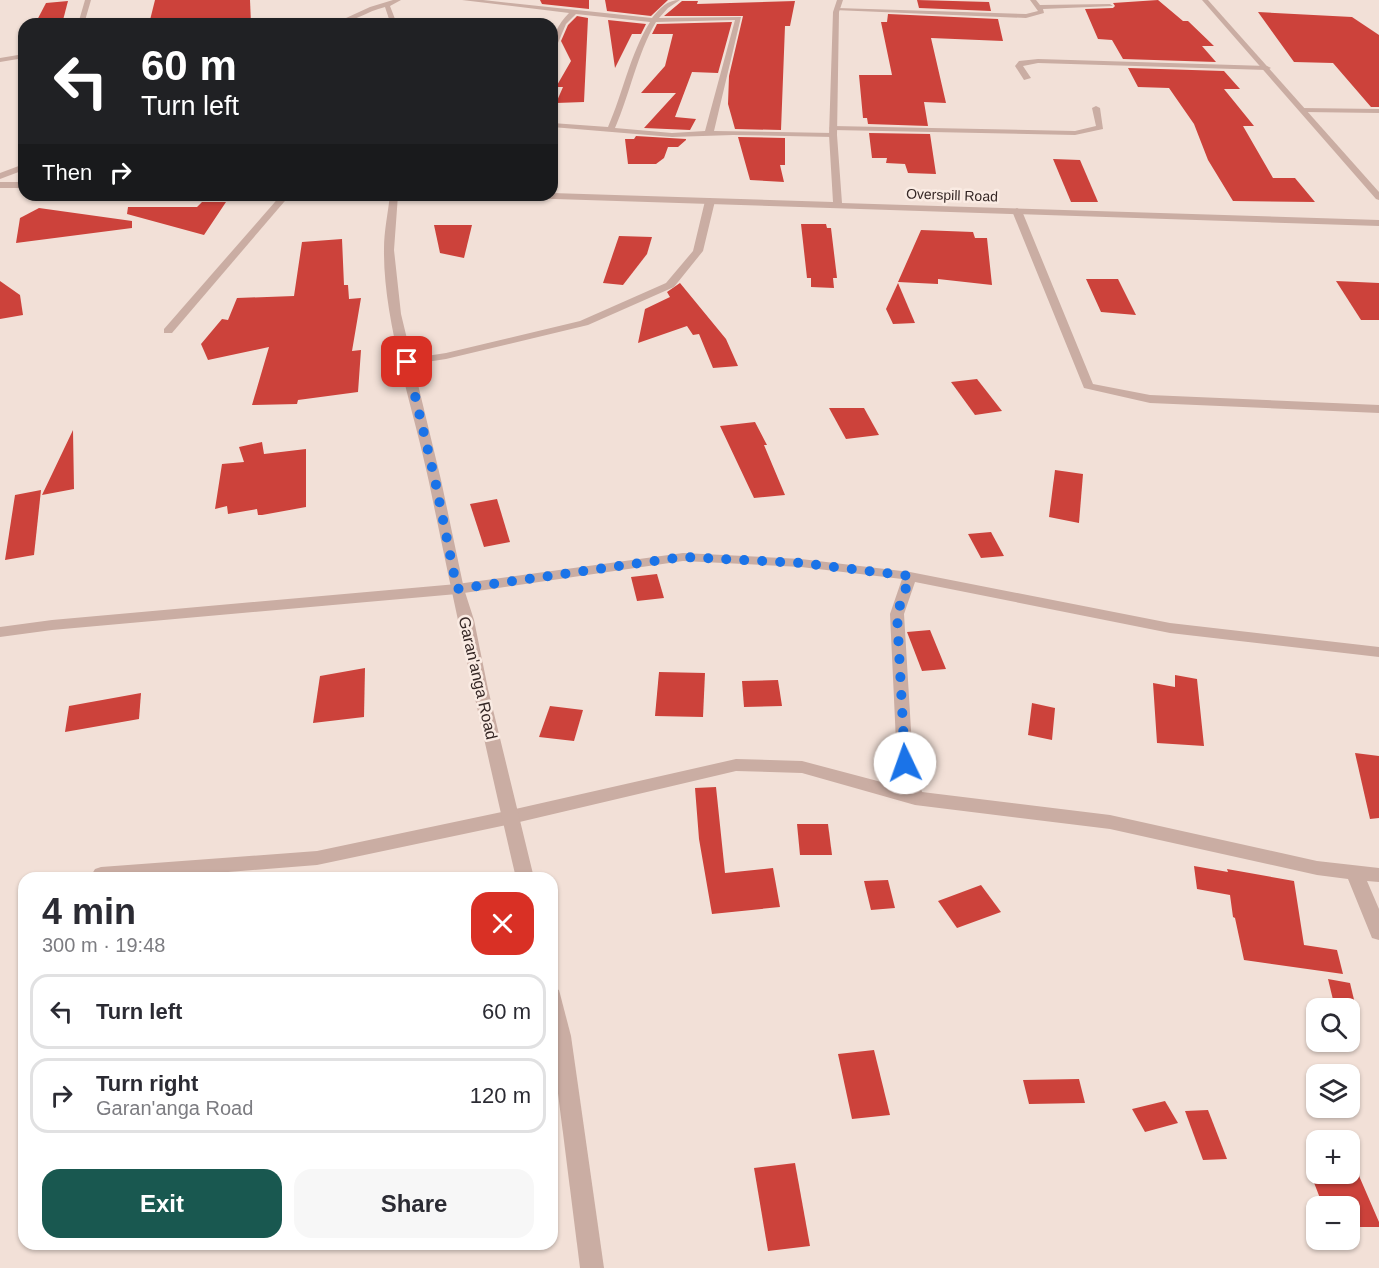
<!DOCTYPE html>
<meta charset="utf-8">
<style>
:root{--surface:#fff;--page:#f7f7f7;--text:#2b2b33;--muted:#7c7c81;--line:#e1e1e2;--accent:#195850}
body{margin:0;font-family:Arial,sans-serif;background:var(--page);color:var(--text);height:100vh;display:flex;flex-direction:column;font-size:22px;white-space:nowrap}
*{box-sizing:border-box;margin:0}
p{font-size:20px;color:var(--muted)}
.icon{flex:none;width:33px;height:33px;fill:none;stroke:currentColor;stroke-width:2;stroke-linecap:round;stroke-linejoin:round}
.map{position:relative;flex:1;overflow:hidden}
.panel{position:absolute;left:18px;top:872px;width:540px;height:378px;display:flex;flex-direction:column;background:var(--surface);border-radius:18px;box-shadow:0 2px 4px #0004}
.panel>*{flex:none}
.hud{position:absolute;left:18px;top:18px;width:540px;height:183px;border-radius:18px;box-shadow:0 2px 4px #0004;background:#202124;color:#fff;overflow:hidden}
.fabs{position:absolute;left:1306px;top:998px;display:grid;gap:12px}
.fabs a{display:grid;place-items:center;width:54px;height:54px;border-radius:12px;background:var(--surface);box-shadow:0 2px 4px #0004;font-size:30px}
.pin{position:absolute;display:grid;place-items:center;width:51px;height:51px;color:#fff;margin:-26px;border-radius:12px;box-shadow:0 3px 9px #0006}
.me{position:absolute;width:66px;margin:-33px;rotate:357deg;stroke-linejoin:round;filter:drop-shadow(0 0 4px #0008)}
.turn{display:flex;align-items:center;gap:21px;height:126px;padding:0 24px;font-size:27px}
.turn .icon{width:78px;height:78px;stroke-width:2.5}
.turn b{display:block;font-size:42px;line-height:51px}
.then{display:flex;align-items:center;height:57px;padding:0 24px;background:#0003;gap:12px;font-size:22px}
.round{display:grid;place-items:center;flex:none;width:63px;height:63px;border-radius:18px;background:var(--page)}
.headline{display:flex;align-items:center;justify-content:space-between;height:102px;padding:0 24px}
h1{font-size:36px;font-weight:600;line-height:45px}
.primary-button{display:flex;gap:12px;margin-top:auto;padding:12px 24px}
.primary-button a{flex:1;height:69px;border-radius:18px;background:var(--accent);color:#fff;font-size:24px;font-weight:600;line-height:69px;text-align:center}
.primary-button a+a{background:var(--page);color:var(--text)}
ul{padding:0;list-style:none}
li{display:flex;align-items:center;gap:18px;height:75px;margin:0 12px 9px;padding:0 12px;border:3px solid var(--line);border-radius:18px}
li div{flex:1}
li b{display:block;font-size:22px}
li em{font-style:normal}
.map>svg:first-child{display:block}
</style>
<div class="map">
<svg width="1379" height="1268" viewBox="0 0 1379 1268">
<rect width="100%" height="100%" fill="#f2e0d7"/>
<!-- building -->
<g fill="#cc423b">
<path d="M155 0H250L251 24H149Z"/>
<path d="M540 0H589V9L542 4Z"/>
<path d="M605 0H668L651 16 607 11Z"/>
<path d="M917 0 989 2 991 11 919 8Z"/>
<path d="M1158 0 1183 21H1188L1214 46H1202L1216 62 1123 59 1112 40 1098 39 1085 9 1113 8 1115 6 1113 3Z"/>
<path d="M68 1 62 24H35L46 3Z"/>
<path d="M682 1H698L697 4 795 1 790 26H785L781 130 735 129 728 104 729 76 743 16H664Z"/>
<path d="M1258 12 1352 17 1379 35V107H1371L1333 63 1294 62Z"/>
<path d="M888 14 998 19 1003 41 931 38 946 103 924 102 928 126 868 124 867 118H863L859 75H892L881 22H887Z"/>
<path d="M577 16 588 18 584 102 556 103 563 87H556L571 61 561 41 568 25Z"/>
<path d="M608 20 646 24 641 34H632L615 68Z"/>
<path d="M732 22 718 73 692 72 675 117 696 119 690 130 644 128 676 93H641L665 66 673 34H652L657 24Z"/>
<path d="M1128 68 1224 71 1240 89H1224L1254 126H1243L1273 178H1295L1315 202 1233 201 1208 160 1194 124 1169 88 1138 87Z"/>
<path d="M869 133 930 134 936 174 908 173 905 164 886 163 887 158H872Z"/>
<path d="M636 136 686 139V140L678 147H668L664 158 656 164H628L625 139H634Z"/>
<path d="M738 137 785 138V165H780L784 182 750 180Z"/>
<path d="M1053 159 1080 160 1098 202H1071Z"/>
<path d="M202 202H226L204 235 127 214 128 207H197Z"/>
<path d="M39 208 132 221V228L16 243 20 218Z"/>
<path d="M801 224H826L827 228H831L837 278H833L834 288 811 287V278H807Z"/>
<path d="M434 225H472L464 258 440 253Z"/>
<path d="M921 230 973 232 975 238H987L992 285 938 279V284L898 282Z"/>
<path d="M619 236 652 237 647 254 623 285 603 283Z"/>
<path d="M342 239 344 285H348L349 299 361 298 352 351 361 350 358 392 298 400 297 404 252 405 269 347 208 360 201 344 222 319 228 320 237 298 294 296 302 242Z"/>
<path d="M1086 279H1118L1136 315 1101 312Z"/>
<path d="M0 281 20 295 23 315 0 319Z"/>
<path d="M1336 281 1379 283V320H1361Z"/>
<path d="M680 283 726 339 738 366 713 368 699 334 693 335 687 326 638 343 645 309 670 297 667 292Z"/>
<path d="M898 283 915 323 893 324 886 309Z"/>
<path d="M977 379 1002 411 975 415 951 382Z"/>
<path d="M829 408H864L879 435 846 439Z"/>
<path d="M755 422 767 445H764L785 495 754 498 720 426Z"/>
<path d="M73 430 74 489 42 495 53 472Z"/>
<path d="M262 442 264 454 306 449V507L262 515H258L257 509 228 514 227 506 215 509 222 464 244 462 239 447Z"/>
<path d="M1055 470 1083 474 1079 523 1049 517Z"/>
<path d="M41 490 34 555 5 560 15 495Z"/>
<path d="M497 499 510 542 484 547 470 504Z"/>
<path d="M991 532 1004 556 981 558 968 534Z"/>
<path d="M657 574 664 598 637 601 631 577Z"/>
<path d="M930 630 946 669 922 671 907 632Z"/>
<path d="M365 668 364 717 313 723 320 676Z"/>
<path d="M659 672 705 673 703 717 655 716Z"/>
<path d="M1175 675 1197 679 1204 746 1157 743 1153 683 1175 687Z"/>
<path d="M778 680 782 706 744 707 742 681Z"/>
<path d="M141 693 139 719 65 732 69 706Z"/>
<path d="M1032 703 1055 708 1052 740 1028 735Z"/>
<path d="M550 706 583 710 574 741 539 737Z"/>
<path d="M1355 753 1379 756V818L1370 819Z"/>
<path d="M716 787 725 873 773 868 780 907 712 914 699 839 695 788Z"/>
<path d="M797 824H828L832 855H800Z"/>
<path d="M1194 866 1228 872 1227 869 1294 881 1304 945 1337 950 1343 974 1244 960 1235 918 1233 917 1230 895 1197 889Z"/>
<path d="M888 880 895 908 871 910 864 881Z"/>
<path d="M981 885 1001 912 957 928 938 901Z"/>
<path d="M1328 979 1350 983 1356 1008H1335Z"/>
<path d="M874 1050 890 1115 852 1119 838 1054Z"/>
<path d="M1079 1079 1085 1103 1029 1104 1023 1080Z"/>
<path d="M1165 1101 1178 1123 1145 1132 1132 1109Z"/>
<path d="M1208 1110 1227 1159 1203 1160 1185 1111Z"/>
<path d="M1350 1155 1379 1222V1227H1350V1206H1323L1313 1180H1350Z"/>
<path d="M795 1163 810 1246 768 1251 754 1168Z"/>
</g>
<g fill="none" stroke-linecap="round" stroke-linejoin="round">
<!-- minor -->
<g fill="#caada3" fill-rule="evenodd">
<path d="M85 0H91L84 24H78Z"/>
<path d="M393 0H401L390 6 395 19 394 24H388L389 19 385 7C367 11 351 24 333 24L370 7Z"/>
<path d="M462 0H483L652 18C660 8 667 0 680 0L668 8 659 18 741 17 714 131 833 133 837 135 833 137 733 135 672 137 552 127V123L608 127C623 93 630 54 650 22L576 14 566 24 555 50 552 52C552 36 558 24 569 13ZM735 20 705 131 672 133 615 128C630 94 637 54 656 22Z"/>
<path d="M1030 0H1036L1040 5 1110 4 1113 6 1043 9 1044 13 1026 18 834 10 837 8 1026 14 1038 11Z"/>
<path d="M24 54V58L0 62V58Z"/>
<path d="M1038 59 1267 66 1271 68 1267 70 1038 63 1023 66 1031 78 1024 80 1015 66 1019 61Z"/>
<path d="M1096 106 1100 108 1103 129 1075 135 833 130 829 128 833 126 1075 131 1096 126 1092 108Z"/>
<path d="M1301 108 1379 109V113L1304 112H1301Z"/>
<path d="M24 164V170L0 179V173Z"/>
<path d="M281 195H290L172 333H164V329Z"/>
<path d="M710 198 715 201 703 251 674 287 588 325 446 359 407 365 401 362 407 359 446 353 580 321 666 283 693 251 705 201Z"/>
<path d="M1017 208 1022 211 1093 384 1150 395 1379 405V413L1150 403 1084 388 1012 211Z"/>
<path d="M683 553 801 559 910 572 1170 623 1379 647V657L1170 633 915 582 904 614 913 763 922 792 1110 815 1317 861 1379 868V882L1367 881 1379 909V940L1372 938 1348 879 1317 875 1110 829 915 805 802 773 736 771 511 824 317 865 154 878H94L92 874 95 869 101 867 317 851 511 810 736 759 802 761 904 788 897 763 890 614 902 579 801 567 683 561 457 594 52 630 0 637V627L52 620 457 584Z"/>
</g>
<!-- tertiary -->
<g fill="#caada3" fill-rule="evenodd">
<path d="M837 0H843L839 12 837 135 842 203 1379 220V226L524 198 520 195 552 193 833 202 829 135 833 12Z"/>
<path d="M1202 0H1208L1379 192V200L1376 199Z"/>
<rect x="0" y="182" width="24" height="6"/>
<path d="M390 195H398L394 250 401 314 441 480 464 589 474 620 488 689 534 878H516C485 746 456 614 429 482 414 410 383 322 384 249 384 231 388 213 390 195Z"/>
<path d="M552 987 559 990 571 1036 604 1268H580L552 1046Z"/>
</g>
</g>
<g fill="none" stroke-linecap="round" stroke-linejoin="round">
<!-- route -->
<path stroke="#1a73e8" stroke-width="10" stroke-dasharray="0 18" d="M407 362 435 480 457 589 683 557 801 563 910 576 897 614 905 763"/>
</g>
<g text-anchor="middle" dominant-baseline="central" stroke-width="5" stroke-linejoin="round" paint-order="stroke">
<!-- far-street labels -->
<g font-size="14" fill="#352725" stroke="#faebe3">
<text transform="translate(952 195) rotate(2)">Overspill Road</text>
</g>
<!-- street labels -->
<g font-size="16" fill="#352725" stroke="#faebe3">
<text transform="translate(478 678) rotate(77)">Garan'anga Road</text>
</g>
</g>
</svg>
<div class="fabs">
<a><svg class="icon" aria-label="search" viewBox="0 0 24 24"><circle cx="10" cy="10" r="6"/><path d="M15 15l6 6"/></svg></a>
<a><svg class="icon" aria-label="layers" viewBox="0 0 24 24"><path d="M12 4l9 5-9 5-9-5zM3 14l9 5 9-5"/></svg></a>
<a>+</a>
<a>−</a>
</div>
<div class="pin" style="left:407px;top:362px;background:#d93025"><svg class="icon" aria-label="arrive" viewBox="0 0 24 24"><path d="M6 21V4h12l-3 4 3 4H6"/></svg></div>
<svg class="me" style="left:905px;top:763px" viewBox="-20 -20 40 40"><circle r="19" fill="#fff"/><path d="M0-13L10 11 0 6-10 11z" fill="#1a73e8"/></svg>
<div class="hud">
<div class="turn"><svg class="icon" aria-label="left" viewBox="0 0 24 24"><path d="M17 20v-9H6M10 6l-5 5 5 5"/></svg><div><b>60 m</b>Turn left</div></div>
<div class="then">Then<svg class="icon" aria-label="right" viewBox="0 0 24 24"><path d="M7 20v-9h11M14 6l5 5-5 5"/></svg></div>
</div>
<section class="panel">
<div class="headline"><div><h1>4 min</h1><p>300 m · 19:48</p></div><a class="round" style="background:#d93025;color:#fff"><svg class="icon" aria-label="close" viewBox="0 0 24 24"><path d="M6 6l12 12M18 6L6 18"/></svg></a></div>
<ul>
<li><svg class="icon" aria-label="left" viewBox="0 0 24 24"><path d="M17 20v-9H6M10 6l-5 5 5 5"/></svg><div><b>Turn left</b></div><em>60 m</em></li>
<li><svg class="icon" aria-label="right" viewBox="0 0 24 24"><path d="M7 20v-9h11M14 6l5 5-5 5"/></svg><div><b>Turn right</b><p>Garan'anga Road</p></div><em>120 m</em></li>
</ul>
<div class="primary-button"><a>Exit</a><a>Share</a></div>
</section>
</div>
